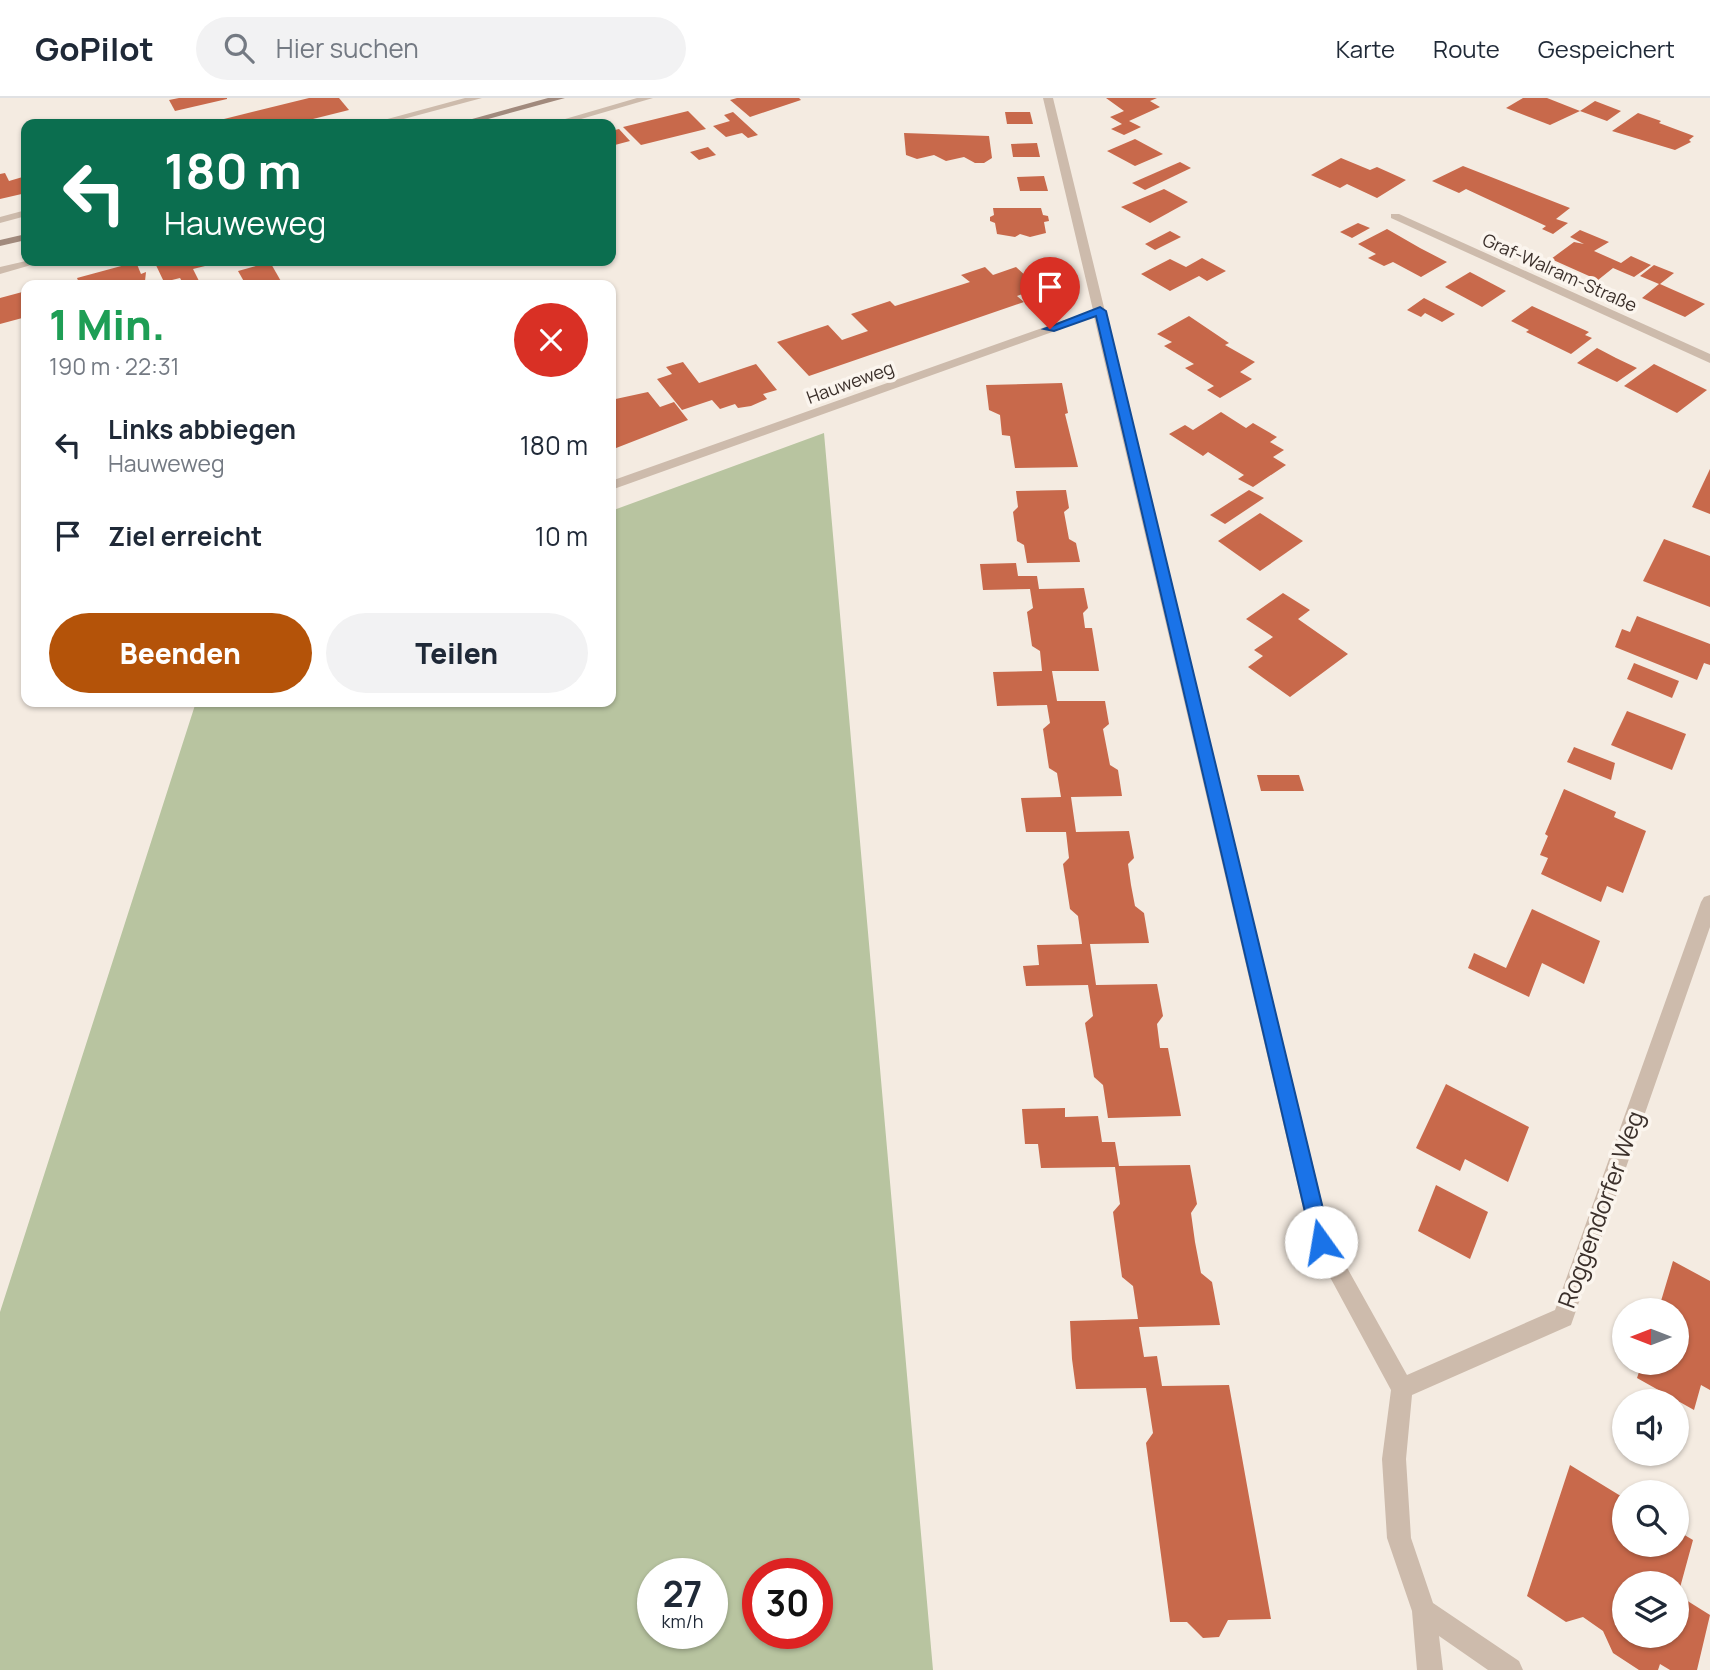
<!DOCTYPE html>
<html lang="de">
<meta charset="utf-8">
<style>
:root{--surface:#fff;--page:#f2f2f3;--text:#1f2937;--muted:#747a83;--line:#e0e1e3;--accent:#b45309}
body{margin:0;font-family:Manrope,sans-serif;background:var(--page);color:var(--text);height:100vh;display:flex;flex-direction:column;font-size:26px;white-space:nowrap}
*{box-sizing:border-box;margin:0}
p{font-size:23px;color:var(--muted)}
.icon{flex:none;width:38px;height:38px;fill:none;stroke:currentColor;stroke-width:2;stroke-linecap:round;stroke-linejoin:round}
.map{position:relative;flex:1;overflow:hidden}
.panel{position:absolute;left:21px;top:182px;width:595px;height:427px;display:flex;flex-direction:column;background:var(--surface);border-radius:14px;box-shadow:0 2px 5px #0004}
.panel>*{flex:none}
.hud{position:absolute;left:21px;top:21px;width:595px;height:147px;border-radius:14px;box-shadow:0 2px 5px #0004;background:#0b6e4f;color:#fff;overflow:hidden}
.needle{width:46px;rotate:270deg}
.fabs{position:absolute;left:1612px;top:1200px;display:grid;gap:14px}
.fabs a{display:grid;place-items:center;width:77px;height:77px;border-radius:50%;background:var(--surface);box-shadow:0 2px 5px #0004;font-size:35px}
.speed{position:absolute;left:637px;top:1460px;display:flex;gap:14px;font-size:35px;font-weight:700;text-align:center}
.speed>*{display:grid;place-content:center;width:91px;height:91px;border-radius:50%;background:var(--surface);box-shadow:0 2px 5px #0004;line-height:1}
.speed small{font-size:18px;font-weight:400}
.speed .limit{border:10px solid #d22;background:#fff;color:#111}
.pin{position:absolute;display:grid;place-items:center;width:60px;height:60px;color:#fff;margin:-72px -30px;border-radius:50% 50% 50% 0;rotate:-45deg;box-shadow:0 0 7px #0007}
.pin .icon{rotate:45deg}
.me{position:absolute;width:77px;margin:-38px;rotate:347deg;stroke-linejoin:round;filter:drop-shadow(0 0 5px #0008)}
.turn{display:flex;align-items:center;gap:24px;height:147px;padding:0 28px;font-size:32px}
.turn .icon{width:91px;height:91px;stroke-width:2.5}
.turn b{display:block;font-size:49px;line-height:60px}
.round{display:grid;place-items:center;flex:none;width:74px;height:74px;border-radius:37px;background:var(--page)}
.head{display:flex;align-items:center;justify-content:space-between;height:119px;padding:0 28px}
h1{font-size:42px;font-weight:800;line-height:52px;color:#1e9e55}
.button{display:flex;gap:14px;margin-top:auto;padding:14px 28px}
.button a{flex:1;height:80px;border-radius:42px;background:var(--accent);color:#fff;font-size:28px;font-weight:800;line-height:80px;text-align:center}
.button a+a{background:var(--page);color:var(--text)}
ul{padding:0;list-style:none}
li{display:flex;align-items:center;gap:21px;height:91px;padding:0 28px}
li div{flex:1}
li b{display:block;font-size:26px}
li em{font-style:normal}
header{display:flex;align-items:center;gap:42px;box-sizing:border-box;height:98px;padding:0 35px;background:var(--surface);border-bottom:2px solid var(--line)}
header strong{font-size:33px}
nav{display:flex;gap:38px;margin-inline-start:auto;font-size:24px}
.search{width:490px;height:63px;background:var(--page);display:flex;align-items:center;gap:18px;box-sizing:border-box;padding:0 24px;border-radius:38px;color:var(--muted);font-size:26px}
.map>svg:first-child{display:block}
</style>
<header>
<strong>GoPilot</strong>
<div class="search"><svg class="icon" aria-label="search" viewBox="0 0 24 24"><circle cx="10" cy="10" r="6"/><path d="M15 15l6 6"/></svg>Hier suchen</div>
<nav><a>Karte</a><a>Route</a><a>Gespeichert</a></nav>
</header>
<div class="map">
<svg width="1710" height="1572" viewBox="0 0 1710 1572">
<rect width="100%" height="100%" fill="#f4ebe1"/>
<!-- green -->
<path fill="#b8c4a0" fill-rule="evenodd" d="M824 335 933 1572H0V1214L196 604H611V413ZM653 1475H712V1535H653ZM817 1475V1535H758V1475Z"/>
<!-- building -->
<g fill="#c8694b" fill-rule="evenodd">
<path d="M179 0H227V1L175 13 169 2Z"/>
<path d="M309 0H339L349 12 293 26H218L216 23Z"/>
<path d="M737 0H799L801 2 750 19 730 2Z"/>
<path d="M1106 0H1157L1150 3 1160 9 1129 23 1141 29 1124 37 1111 31 1122 26 1110 19 1124 13Z"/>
<path d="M1523 0H1547L1580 13 1550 27 1506 10Z"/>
<path d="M1595 3 1621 13 1607 23 1580 13Z"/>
<path d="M688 13 706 31 641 47 623 29Z"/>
<path d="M733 14 758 37 748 40 742 35 726 39 713 28 730 23 724 17Z"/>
<path d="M1005 14H1030L1033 26H1007Z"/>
<path d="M1638 15 1661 23 1659 25 1694 38 1689 42 1691 44 1675 52 1612 33Z"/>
<path d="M619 31 630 43 611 48V33Z"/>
<path d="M904 35 989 38 992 60 984 65H975L964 59 946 63 934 57 917 61 906 57Z"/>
<path d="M1135 41 1163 56 1135 68 1107 53Z"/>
<path d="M1037 45 1040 59H1013L1011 46Z"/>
<path d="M708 49 716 57 699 62 690 54Z"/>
<path d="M1341 60 1370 72 1377 69 1406 82 1377 100 1347 86 1340 90 1311 77Z"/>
<path d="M1180 64 1191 70 1145 92 1132 85Z"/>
<path d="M1463 68 1570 110 1556 121 1568 125 1553 136 1542 131 1546 128 1481 98 1466 91 1459 95 1432 83Z"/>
<path d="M5 75 9 83 26 78V95L0 101V76Z"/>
<path d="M1044 78 1048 93H1020L1017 79Z"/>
<path d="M1164 91 1188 104 1150 125 1121 109Z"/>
<path d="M993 110H1041L1043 117 1048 118 1049 123 1044 124 1046 135 1030 139 1020 136 1015 139 997 136 995 125 990 123V119L994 117Z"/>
<path d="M1358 125 1370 130 1352 140 1340 134Z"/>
<path d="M1387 131 1420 150 1447 164 1421 179 1393 164 1384 168 1368 160 1376 156 1358 146Z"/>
<path d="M1580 132 1609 144 1594 153 1621 165 1631 158 1651 167 1634 179 1613 170 1598 182 1551 161 1574 144 1584 146 1570 139Z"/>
<path d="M1170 133 1181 139 1155 152 1145 146Z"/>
<path d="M1202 160 1226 173 1207 183 1199 178 1170 193 1141 176 1170 161 1186 169Z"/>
<path d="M154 163H211L213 166 193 171 201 187H184L180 180 164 184Z"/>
<path d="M136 164 141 176 146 174 145 183 131 187H80L77 180Z"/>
<path d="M270 164 282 185 246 187 238 173Z"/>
<path d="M1654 167 1674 175 1660 186 1705 206 1685 219 1642 200 1659 186 1640 178Z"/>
<path d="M985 169 993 177 1016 169 1039 190 1017 198 1024 204 809 278 777 244 828 227 842 242 868 233 851 216 890 203 895 208 970 184 961 177Z"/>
<path d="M1470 174 1506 193 1482 209 1445 189Z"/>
<path d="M26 193V219L0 226V200Z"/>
<path d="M1424 200 1455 216 1442 224 1425 215 1421 219 1407 212Z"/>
<path d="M1532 208 1589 234 1585 237 1592 240 1571 256 1526 234 1529 232 1511 223Z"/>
<path d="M1189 218 1229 245 1225 247 1255 264 1240 274 1252 281 1220 300 1207 292 1214 288 1185 270 1194 266 1164 248 1172 244 1157 236Z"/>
<path d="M1597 250 1616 260 1637 270 1617 284 1577 265Z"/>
<path d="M683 264 699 285 756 266 777 292 763 296 767 301 751 308 738 310 735 306 720 311 712 302 682 312 657 281 672 276 666 269Z"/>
<path d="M1654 266 1707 292 1677 315 1624 288Z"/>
<path d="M1062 285 1068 315 1065 316 1078 369 1015 370 1010 338 1002 337 1000 317 989 312 986 287Z"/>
<path d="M648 294 660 309 674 304 688 322 611 352V302Z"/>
<path d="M1221 314 1246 330 1253 325 1277 339 1270 344 1284 352 1273 359 1286 367 1253 389 1238 381 1244 377 1208 354 1203 358 1169 336 1185 327 1193 332Z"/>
<path d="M1710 371V416L1692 409Z"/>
<path d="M1066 392 1069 410 1064 414 1069 441 1076 445 1080 464 1027 465 1024 447 1017 443 1013 414 1018 409 1016 393Z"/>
<path d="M1249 392 1264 400 1225 426 1210 417Z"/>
<path d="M1260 415 1303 443 1260 473 1218 443Z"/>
<path d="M1664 441 1710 458V509L1643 483Z"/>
<path d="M1016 465 1018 478H1037L1039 491 1084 490 1088 510 1083 515 1085 530H1092L1099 573H1052L1057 603H1105L1109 626 1103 631 1110 667 1118 672 1122 698 1071 699 1076 734 1129 733 1134 760 1128 766 1131 787 1135 808 1144 815 1149 845 1090 846 1096 887 1157 886 1163 918 1157 926 1160 950H1168L1181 1018 1108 1020 1103 987 1094 979 1085 925 1093 918 1088 887 1026 888 1023 868 1039 867 1037 847 1082 846 1078 818 1070 811 1063 766 1069 760 1066 734H1026L1021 700 1061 699 1057 675 1049 670 1043 631 1050 625 1047 607 997 608 993 574 1042 573 1040 553 1032 548 1027 514 1033 510 1030 491 983 492 980 466Z"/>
<path d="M1283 495 1310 512 1298 521 1348 556 1290 599 1248 569 1263 558 1254 552 1273 539 1246 521Z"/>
<path d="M1637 518 1710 546V567L1704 565 1697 582 1615 549 1622 531 1630 534Z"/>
<path d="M1634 565 1679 583 1672 600 1627 581Z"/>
<path d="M1627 613 1686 636 1672 672 1611 647Z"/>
<path d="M1574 649 1615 665 1611 682 1567 664Z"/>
<path d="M1257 677H1299L1304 693H1261Z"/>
<path d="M1564 691 1616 714 1614 719 1646 733 1623 795 1607 788 1601 804 1541 776 1548 760 1540 757 1548 738 1545 736Z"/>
<path d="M1532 811 1600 843 1584 886 1542 865 1529 899 1468 870 1474 855 1506 870Z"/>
<path d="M1446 986 1529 1029 1508 1084 1465 1061 1460 1073 1416 1050Z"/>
<path d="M1065 1010V1019L1098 1018 1102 1044H1115L1119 1068 1190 1067 1197 1106 1191 1115 1195 1144 1201 1175 1212 1184 1220 1227 1139 1229 1144 1259 1157 1258 1162 1288 1229 1287 1271 1521 1228 1522 1219 1539 1203 1540 1187 1524H1170L1146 1345 1153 1335 1146 1290 1076 1291 1072 1261 1070 1223 1138 1221 1133 1188 1122 1179 1113 1114 1120 1106 1115 1069 1041 1070 1038 1046H1025L1022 1011Z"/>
<path d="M1436 1087 1488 1114 1470 1161 1418 1133Z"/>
<path d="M1673 1163 1710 1183V1292L1701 1287 1694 1312 1637 1280 1642 1265H1676V1213H1658Z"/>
<path d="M1570 1367 1624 1400V1447H1676V1432L1693 1442 1678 1497 1710 1517 1697 1572H1670L1660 1566 1658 1572H1639L1613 1555 1603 1533 1583 1519 1566 1524 1527 1498ZM1624 1486H1676V1538H1624Z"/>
</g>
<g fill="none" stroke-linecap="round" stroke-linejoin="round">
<!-- street -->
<g fill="#cdbbac" fill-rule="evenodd">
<path d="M465 0H482L385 26H369Z"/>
<path d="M637 0H653L564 26H548Z"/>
<path d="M1043 0H1053L1331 1141 1407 1277 1555 1212 1701 804 1704 799 1710 797V829L1571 1227 1412 1297 1406 1361 1411 1440 1433 1505 1519 1563 1523 1572H1488L1439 1538 1443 1572H1417L1412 1513 1387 1440 1382 1361 1391 1292 1311 1144 1094 219 611 392V383L1093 212Z"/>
<path d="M26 112V118L0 125V119Z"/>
<path d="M1391 116H1399L1710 256V265L1391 120Z"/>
<path d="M26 163H45L0 176V169Z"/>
</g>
<!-- secondary -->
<g fill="#a18a7d" fill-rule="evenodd">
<path d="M548 0H565L470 26H454Z"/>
<path d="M26 136V142L0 148V142Z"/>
</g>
</g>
<!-- route -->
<path fill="#1a73e8" stroke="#114b97" stroke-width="2" d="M1100 209 1106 213 1331 1144 1328 1151 1321 1154 1314 1151 1312 1144 1096 218 1054 233 1044 231Z"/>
<g text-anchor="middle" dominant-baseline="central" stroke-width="7" stroke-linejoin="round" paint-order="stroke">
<!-- far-street labels -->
<g font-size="18" fill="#3b302b" stroke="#fbf5ee">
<text transform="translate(1560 174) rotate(24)">Graf-Walram-Straße</text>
<text transform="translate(850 284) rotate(-20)">Hauweweg</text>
</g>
<!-- near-street labels -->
<g font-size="24" fill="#3b302b" stroke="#fbf5ee">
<text transform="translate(1600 1111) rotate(-70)">Roggendorfer Weg</text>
</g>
</g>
</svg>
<div class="fabs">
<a><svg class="needle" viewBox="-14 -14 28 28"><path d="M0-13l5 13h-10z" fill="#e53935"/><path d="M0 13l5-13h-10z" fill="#747a83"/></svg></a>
<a><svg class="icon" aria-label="sound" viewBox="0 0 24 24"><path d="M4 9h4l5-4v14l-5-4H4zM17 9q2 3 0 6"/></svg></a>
<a><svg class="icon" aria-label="search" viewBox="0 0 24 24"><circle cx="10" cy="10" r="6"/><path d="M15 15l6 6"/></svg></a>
<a><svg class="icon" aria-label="layers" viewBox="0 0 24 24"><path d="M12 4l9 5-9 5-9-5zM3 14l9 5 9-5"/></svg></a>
</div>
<div class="speed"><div>27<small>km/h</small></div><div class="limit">30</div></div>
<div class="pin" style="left:1050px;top:231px;background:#d93025"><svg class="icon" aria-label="arrive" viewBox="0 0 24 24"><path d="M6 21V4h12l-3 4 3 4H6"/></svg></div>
<svg class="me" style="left:1321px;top:1144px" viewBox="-20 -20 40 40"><circle r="19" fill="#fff"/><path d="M0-13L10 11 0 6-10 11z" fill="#1a73e8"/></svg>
<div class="hud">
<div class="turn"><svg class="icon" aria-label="left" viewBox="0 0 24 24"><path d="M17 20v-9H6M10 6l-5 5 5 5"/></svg><div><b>180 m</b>Hauweweg</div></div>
</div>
<section class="panel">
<div class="head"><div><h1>1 Min.</h1><p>190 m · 22:31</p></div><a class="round" style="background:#d93025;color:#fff"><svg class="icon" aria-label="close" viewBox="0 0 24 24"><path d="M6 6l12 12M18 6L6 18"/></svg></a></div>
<ul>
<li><svg class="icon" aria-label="left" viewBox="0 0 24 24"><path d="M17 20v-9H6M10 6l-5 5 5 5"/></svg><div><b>Links abbiegen</b><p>Hauweweg</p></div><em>180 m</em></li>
<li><svg class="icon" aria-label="arrive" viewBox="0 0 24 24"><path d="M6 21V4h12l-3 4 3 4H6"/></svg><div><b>Ziel erreicht</b></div><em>10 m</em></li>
</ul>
<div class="button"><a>Beenden</a><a>Teilen</a></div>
</section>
</div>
